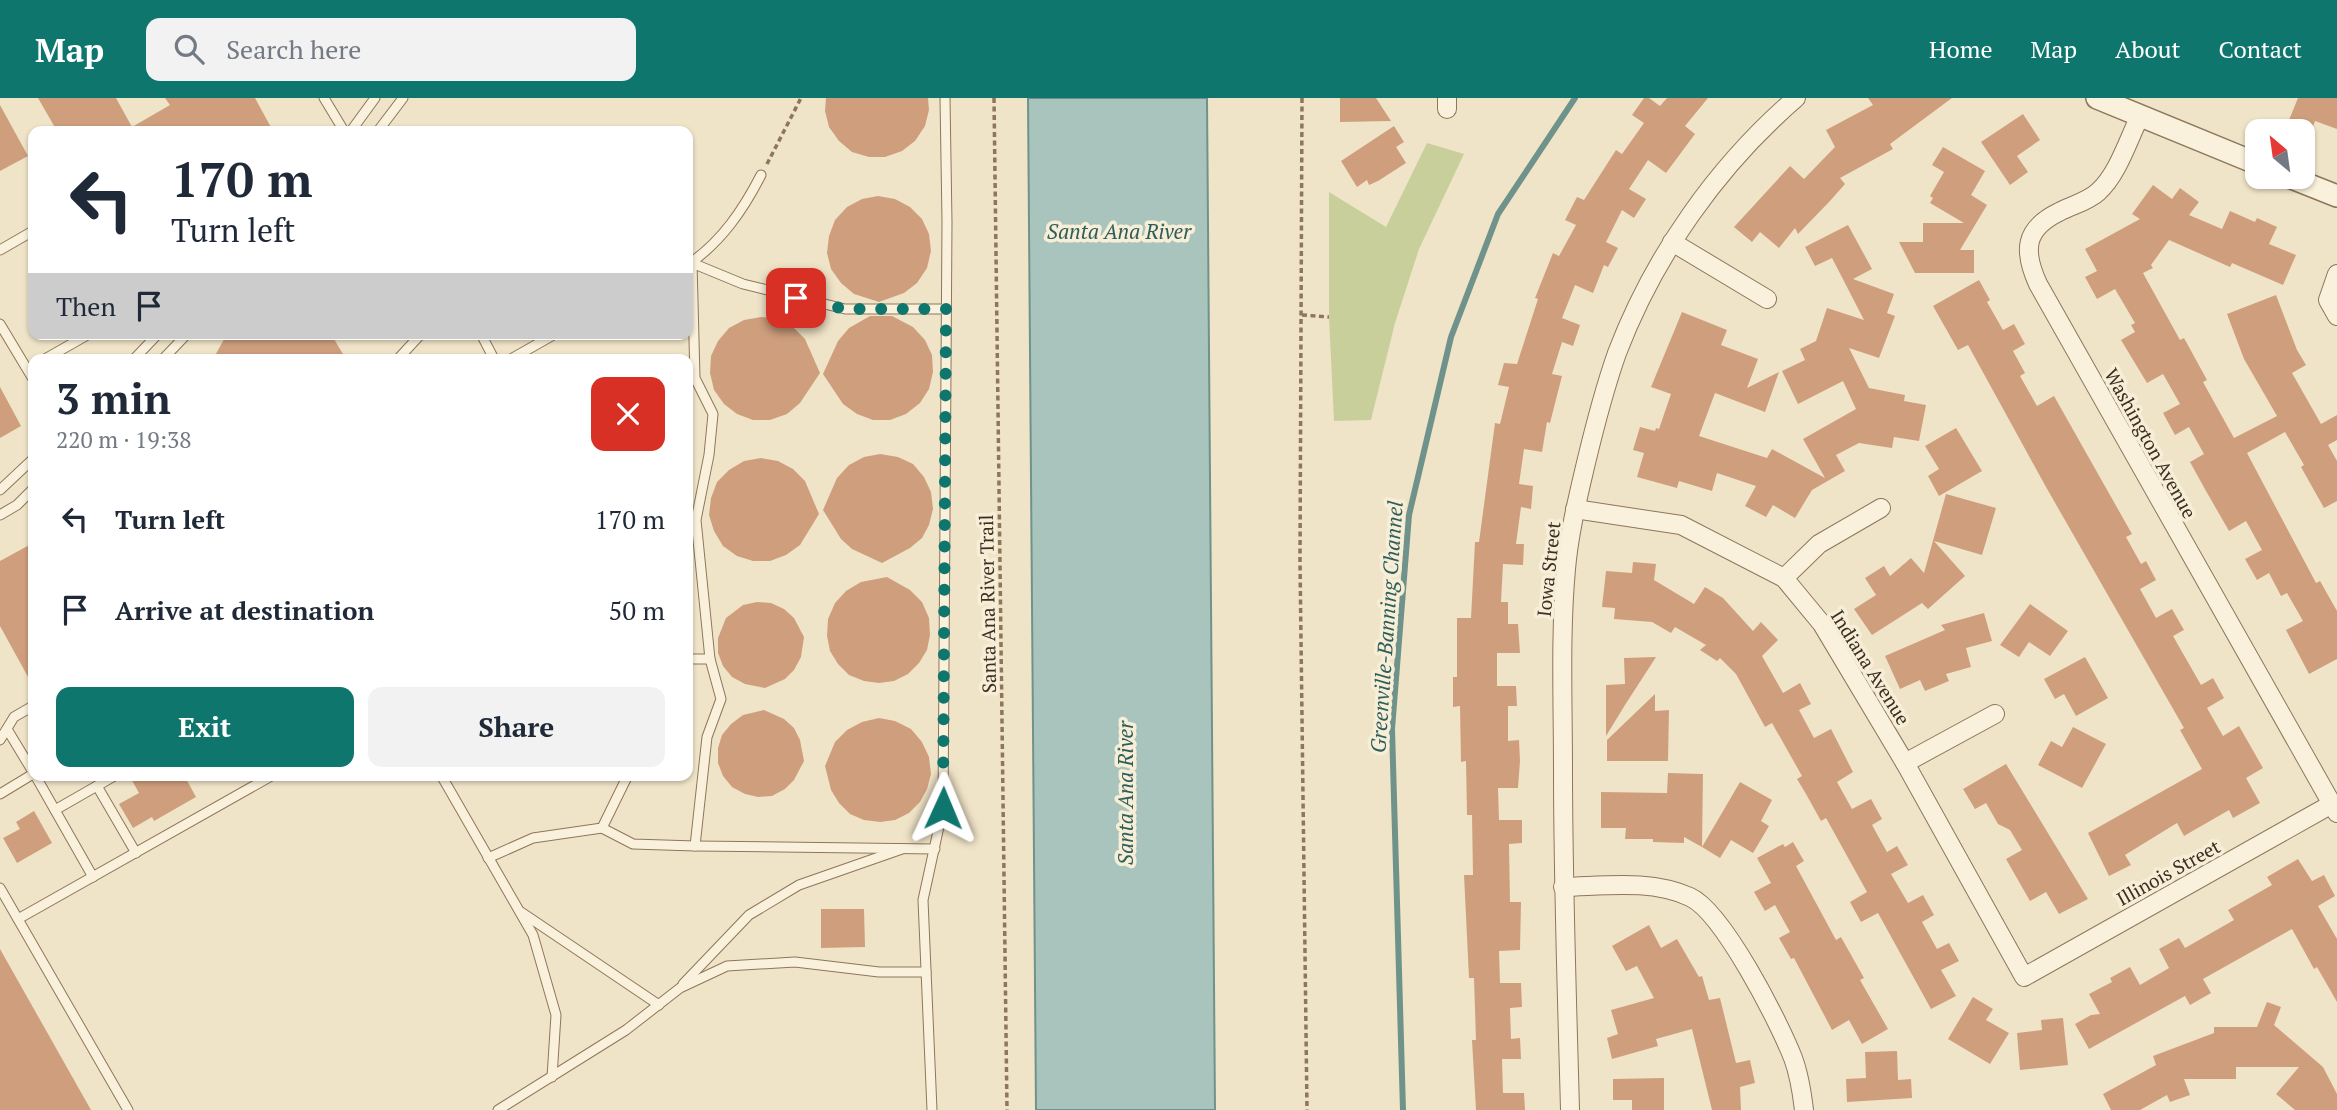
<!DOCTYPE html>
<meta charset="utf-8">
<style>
:root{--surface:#fff;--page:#f2f2f3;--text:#1f2937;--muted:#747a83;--accent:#0f766e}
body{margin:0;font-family:"PT Serif",serif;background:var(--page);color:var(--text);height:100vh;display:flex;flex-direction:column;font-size:26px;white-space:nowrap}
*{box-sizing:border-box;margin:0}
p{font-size:23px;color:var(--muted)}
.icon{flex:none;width:38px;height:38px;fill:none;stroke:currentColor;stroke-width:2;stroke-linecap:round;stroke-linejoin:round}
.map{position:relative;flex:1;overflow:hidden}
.details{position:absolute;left:28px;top:256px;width:665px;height:427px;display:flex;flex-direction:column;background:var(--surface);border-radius:14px;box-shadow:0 2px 5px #0004}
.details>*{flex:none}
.banner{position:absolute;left:28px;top:28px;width:665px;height:214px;border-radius:14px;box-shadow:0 2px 5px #0004;background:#fff;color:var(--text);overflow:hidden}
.needle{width:46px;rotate:331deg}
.fabs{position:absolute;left:2245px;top:21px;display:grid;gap:14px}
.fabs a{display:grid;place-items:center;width:70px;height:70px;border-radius:14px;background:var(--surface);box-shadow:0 2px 5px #0004;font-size:35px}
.pin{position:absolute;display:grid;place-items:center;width:60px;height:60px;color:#fff;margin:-30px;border-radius:14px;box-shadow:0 4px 10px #0006}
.me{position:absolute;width:77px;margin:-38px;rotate:1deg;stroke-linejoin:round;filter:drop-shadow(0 0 5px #0008)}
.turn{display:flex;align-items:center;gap:24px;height:147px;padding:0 28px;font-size:32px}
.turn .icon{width:91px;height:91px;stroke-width:2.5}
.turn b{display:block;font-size:49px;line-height:60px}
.then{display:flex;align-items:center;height:66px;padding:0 28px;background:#0003;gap:14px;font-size:26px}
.round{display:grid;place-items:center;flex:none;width:74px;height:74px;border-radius:14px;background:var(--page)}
.headline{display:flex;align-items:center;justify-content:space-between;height:119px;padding:0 28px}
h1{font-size:42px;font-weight:700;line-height:52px}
.cta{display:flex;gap:14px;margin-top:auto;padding:14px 28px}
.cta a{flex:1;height:80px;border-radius:14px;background:var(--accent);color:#fff;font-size:28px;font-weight:700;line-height:80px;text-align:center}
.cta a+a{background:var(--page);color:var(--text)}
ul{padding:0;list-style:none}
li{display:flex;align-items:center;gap:21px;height:91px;padding:0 28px}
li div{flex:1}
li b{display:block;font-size:26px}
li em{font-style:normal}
header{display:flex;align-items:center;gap:42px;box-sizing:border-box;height:98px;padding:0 35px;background:var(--accent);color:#fff}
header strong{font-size:33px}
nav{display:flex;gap:38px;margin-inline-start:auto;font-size:24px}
.search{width:490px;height:63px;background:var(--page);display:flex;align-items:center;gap:18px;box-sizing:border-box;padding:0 24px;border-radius:14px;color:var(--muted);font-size:26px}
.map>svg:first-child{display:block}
</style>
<header>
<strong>Map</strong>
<div class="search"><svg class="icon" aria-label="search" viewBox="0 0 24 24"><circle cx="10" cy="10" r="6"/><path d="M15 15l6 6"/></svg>Search here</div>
<nav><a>Home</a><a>Map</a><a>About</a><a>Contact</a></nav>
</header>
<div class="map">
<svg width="2337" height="1012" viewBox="0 0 2337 1012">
<rect width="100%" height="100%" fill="#f0e4c8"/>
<!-- green -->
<path fill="#c9cf9b" d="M1427 45 1464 56 1419 151 1395 225 1371 322 1334 323 1329 219V94L1386 129Z"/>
<!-- water -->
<path fill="#a9c4bc" stroke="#6f938a" stroke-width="2" d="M1028 0H1207L1215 1012H1036Z"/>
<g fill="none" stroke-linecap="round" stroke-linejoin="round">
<!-- stream -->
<path stroke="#6f938a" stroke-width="6" d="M1403 1012 1392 631 1409 417 1451 239 1498 116 1575 0"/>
</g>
<!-- building -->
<g fill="#cf9f7d">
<path d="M38 0H116L132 29 170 7 165 0H255L273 33H57Z"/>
<path d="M826 0H928L929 12 925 28 915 43 902 53 885 59H869L852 54 839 43 829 29 825 13Z"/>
<path d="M1340 0H1376L1391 23 1340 24Z"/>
<path d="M1644 0H1649L1660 8 1667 0H1708L1685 28 1695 36 1666 75 1648 62 1629 91 1646 101 1634 120 1622 112 1606 144 1618 150 1608 169 1604 167 1593 195 1575 187 1562 220 1580 227 1573 248 1562 244 1552 276 1562 278 1550 325 1547 324 1542 354 1524 351 1519 386 1533 388 1531 411 1521 409 1516 446H1524L1523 467 1503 466 1501 504H1508V526H1518L1520 555H1497V588H1516L1517 608H1508V643L1519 642 1520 663 1518 690H1498L1499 722H1522V745L1509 746 1510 804H1521L1520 852 1499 853 1500 885H1521L1522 909 1510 910 1511 941 1520 940 1521 961H1502L1503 995H1524L1525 1012H1476L1472 942H1476L1474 880H1469L1464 777H1473L1472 717H1467L1466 663 1461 664 1460 608 1453 609V579H1457V520H1471L1475 444H1479L1495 325 1500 326 1509 289 1498 287 1504 265 1517 266 1538 201 1535 200 1553 155 1559 158 1576 127 1565 122 1577 99 1584 102 1616 52 1622 56 1644 25 1632 17Z"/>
<path d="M1868 0H1952L1890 46 1893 51 1840 80 1845 86 1830 103 1798 136 1795 130 1779 150 1760 134 1752 144 1734 129 1790 68 1804 81 1835 49 1826 32 1873 7Z"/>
<path d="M2298 0H2337V31L2315 23 2310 36 2287 27Z"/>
<path d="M0 7 28 58 0 73Z"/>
<path d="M2023 16 2040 42 2017 58 2028 74 2010 87 1981 44Z"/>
<path d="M1394 28 1404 44 1396 49 1406 65 1378 83 1369 87 1367 82 1357 89 1341 63Z"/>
<path d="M1943 49 1985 73 1971 97 1987 107 1960 152H1974V175H1915L1899 144H1923V125H1964L1930 105 1933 100 1930 98 1944 74 1932 67Z"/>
<path d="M2153 87 2172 101 2180 90 2199 104 2189 117 2222 131 2230 113 2255 124 2257 120 2277 129 2269 146 2296 157 2283 187 2232 165 2230 169 2169 142 2151 167 2153 170 2143 175 2180 242 2184 240 2207 282 2203 284 2234 340 2277 318 2244 261 2227 216 2276 197 2297 252 2306 267 2292 275 2321 326 2337 317V342L2328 347 2337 363V403L2324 410 2301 369 2304 367 2285 334 2247 355 2316 485 2320 483 2337 513V561L2309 576 2286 532 2303 523 2287 495 2281 498 2269 475 2257 482 2245 461 2262 452 2246 423 2229 433 2206 393 2190 364 2204 356 2189 329 2175 337 2163 315 2180 306 2163 276 2147 285 2121 242 2135 234 2131 227 2135 225 2115 191 2097 201 2085 179 2097 173 2085 151 2140 121 2132 116Z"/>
<path d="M878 98 895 101 910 109 922 121 929 136 931 153 927 170 917 185 904 195 879 204 854 196 841 185 831 171 827 155 829 138 835 122 847 109 862 101Z"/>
<path d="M1848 127 1872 171 1853 181 1894 196 1887 215 1895 218 1879 260 1849 250 1869 290 1905 297 1904 303 1926 307 1919 343 1894 339 1892 350 1859 345 1836 357 1845 373 1812 392 1795 420 1773 407 1766 419 1745 408 1756 388 1717 375 1712 393 1679 383 1677 390 1637 379 1644 355 1633 352 1640 329 1655 333 1656 330 1659 331 1671 296 1651 289 1682 214 1727 232 1721 247 1758 261 1747 290 1779 274 1765 314 1715 295 1699 338 1767 360 1772 351 1825 380 1803 341 1856 311 1843 283 1798 306 1782 273 1805 262 1800 251 1816 243 1827 210 1864 222 1832 160 1815 168 1805 149Z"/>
<path d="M1979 182 1990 202 1987 204 2003 232 2014 226 2025 246 2013 253 2025 275 2020 278 2037 308 2054 298 2132 436 2126 439 2141 466 2146 463 2156 482 2140 491 2156 520 2172 511 2184 532 2173 538 2201 587 2213 580 2224 600 2207 610 2223 638 2239 628 2263 670 2246 680 2260 705 2233 720 2229 712 2184 738 2177 725 2125 757 2131 767 2109 778 2088 735 2202 671 2180 632 2184 630 2046 389 1968 247 1958 252 1933 208Z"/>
<path d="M870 218H892L913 229 925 242 932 257 933 274 929 291 920 305 906 316 890 322H873L857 316 843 306 823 276 838 243 849 230Z"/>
<path d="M761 219 778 221 793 229 805 241 820 275 800 305 787 316 770 322H753L737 316 724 306 714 292 710 275 711 258 718 243 729 230 744 222Z"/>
<path d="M227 236H331L346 261H213Z"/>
<path d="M0 289 21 328 0 340Z"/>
<path d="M1956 330 1982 373 1939 398 1928 378 1939 371 1925 348Z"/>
<path d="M880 356 898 359 913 366 924 379 931 394 933 411 929 427 922 440 910 450 882 465 852 451 841 441 823 412 837 380 849 367 864 359Z"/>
<path d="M761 360 778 363 793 371 805 383 819 416 800 447 786 457 770 463H753L737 458 723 448 714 433 709 417 711 400 717 384 729 372 744 363Z"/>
<path d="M1946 396 1996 410 1982 457 1934 443 1965 478 1928 511 1922 505 1872 537 1854 511 1876 497 1865 480 1884 468 1890 478 1911 460 1924 475Z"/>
<path d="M33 445V588L0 528V463Z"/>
<path d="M1633 464 1656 466 1654 482 1694 506 1705 489 1723 500 1753 533 1761 524 1778 542 1762 558 1783 595 1800 585 1811 606 1799 612 1814 640 1831 631 1853 674 1837 684 1852 711 1871 701 1882 721 1872 727 1887 754 1897 748 1908 767 1891 776 1908 805 1923 797 1934 817 1922 824 1937 851 1949 845 1959 863 1941 872 1956 898 1931 911 1878 815 1861 824 1850 804 1867 794 1826 720 1821 723 1806 696 1797 681 1802 678 1772 625 1765 629 1736 576 1720 560 1717 563 1700 552 1706 547 1675 529 1671 535 1652 524 1614 521 1615 510 1602 509 1606 473 1632 475Z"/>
<path d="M887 479 910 492 922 504 929 520 930 537 927 552 919 565 908 576 894 583 879 585 864 583 849 577 838 566 830 553 827 538 828 521 835 505 846 493 861 484Z"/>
<path d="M757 504 771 505 784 511 794 520 804 539 801 559 794 572 785 581 765 590 745 586 732 579 723 568 718 555V540L726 520 743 507Z"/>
<path d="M2030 506 2068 533 2050 558 2029 544 2019 559 2000 547Z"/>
<path d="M1984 515 1992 543 1966 550 1971 569 1946 576 1949 583 1925 593 1920 582 1900 591 1885 558 1945 532 1941 527Z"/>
<path d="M1656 559 1625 607 1606 638V587L1625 586 1624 560Z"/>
<path d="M2085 559 2108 600 2076 618 2064 596 2055 601 2044 581Z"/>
<path d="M1655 596V613L1669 612 1668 663H1607V642Z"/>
<path d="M764 612 784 621 794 630 800 642 804 663 794 682 785 691 772 698 758 699 745 696 732 689 723 678 718 665V650L722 637 731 626 743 617Z"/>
<path d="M879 620 895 623 911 631 922 644 929 659 931 676 927 691 920 704 909 715 895 722 880 724 864 722 850 716 839 705 831 692 825 668 835 644 847 632 862 624Z"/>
<path d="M2073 629 2106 646 2082 690 2038 667 2051 643 2062 649Z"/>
<path d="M2006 666 2088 801 2059 816 2046 794 2030 803 2006 761 2022 752 2010 732 1998 726 1986 705 1975 711 1963 691Z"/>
<path d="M1668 675 1703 676 1702 749 1684 739V745L1653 744V741H1625L1626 730H1601V694L1667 695Z"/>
<path d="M129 677H184L196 699 154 723 152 719 133 730 119 706 139 695Z"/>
<path d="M1740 684 1772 702 1761 723 1769 728 1753 755 1731 742 1720 760 1702 749Z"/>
<path d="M34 713 52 745 17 765 3 740 20 731 16 724Z"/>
<path d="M1793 744 1804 763 1796 768 1836 842 1841 839 1864 880 1860 882 1888 931 1862 946 1849 922 1832 932 1794 860 1791 861 1779 840 1790 834 1775 807 1765 813 1754 794 1771 785 1757 760 1783 746 1785 749Z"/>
<path d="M2298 761 2312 783 2324 777 2335 798 2318 808 2337 841V904L2317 869 2314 871 2292 831 2203 881 2211 895 2190 907 2185 898 2089 951 2075 926 2091 917 2100 916 2089 896 2112 884 2110 880 2130 869 2140 887 2169 870 2159 851 2179 840 2185 850 2234 822 2228 812 2272 787 2267 779Z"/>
<path d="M821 811H864L865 849 821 850Z"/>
<path d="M1649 827 1661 850 1677 841 1699 879 1702 878 1709 902 1720 900 1736 965 1750 962 1755 985 1740 989 1741 1012H1712L1692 931 1656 941 1658 948 1612 961 1607 940 1618 936 1611 912 1654 900 1637 868 1626 873 1612 848Z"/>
<path d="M0 851 91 1012H0Z"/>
<path d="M1973 899 1993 911 1986 922 2009 935 1990 966 1948 941Z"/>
<path d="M2267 904 2281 909 2274 927 2323 969 2337 996V1012H2295L2276 996 2299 969H2236V981H2184L2190 997 2170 1004 2167 997 2140 1012H2111L2103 996 2156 967 2153 958 2214 935V929H2257Z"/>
<path d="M2063 920 2068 967 2020 972 2017 935 2042 932 2041 922Z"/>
<path d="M1897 953 1898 982 1911 981 1912 1000 1847 1004 1846 981 1866 980 1865 954Z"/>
<path d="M1664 980V1012H1632V1002H1613V981Z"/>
</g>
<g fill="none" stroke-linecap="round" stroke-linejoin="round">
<defs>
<g id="service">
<path d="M324 0 344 33"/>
<path d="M351 33 375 0"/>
<path d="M378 33 403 0"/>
<path d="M0 152 33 133"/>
<path d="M689 166C722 143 743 112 761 77"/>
<path d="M0 226 33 281"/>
<path d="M481 236 494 261"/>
<path d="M45 261 89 236"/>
<path d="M134 261 158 236"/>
<path d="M163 261 187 236"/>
<path d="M398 261 421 236"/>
<path d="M511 261 555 236"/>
<path d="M0 392 33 361"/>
<path d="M0 417 17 407 33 391"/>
<path d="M688 561H710L696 422 709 357 713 316 695 280 692 165 743 186 845 211H946"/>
<path d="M7 631 33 674"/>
<path d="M0 642 14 619 33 608"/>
<path d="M35 677 93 779"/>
<path d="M441 677 533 837 556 917 552 979"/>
<path d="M97 688 136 755"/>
<path d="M0 696 33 676"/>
<path d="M55 712 116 677"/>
<path d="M602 730 633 746 695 748 707 639 721 601 710 561"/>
<path d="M695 748 935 751"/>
<path d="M488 760 533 740 602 730 628 677"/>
<path d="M0 790 128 1012"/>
<path d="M521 814 659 907"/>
<path d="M18 821 273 677"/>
<path d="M683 886 749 817 799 787 902 751"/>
<path d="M498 1012 626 932 680 890 727 868 795 864 879 874H926"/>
<path d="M932 1012 923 802 943 710 947 124 945 0"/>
</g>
<g id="minor">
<path d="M1447 11V0"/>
<path d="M2140 18C2128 42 2118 76 2098 94 2087 104 2072 107 2059 114 2024 131 2023 153 2038 186L2337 715"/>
<path d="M1672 144 1767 201"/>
<path d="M2337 176 2328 202 2337 218"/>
<path d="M1575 411 1681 427 1784 480 1822 526 1905 665 2024 879 2332 706"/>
<path d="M1784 480 1819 446 1881 410"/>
<path d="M1905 665 1995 616"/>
<path d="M1563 789C1605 788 1651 781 1690 799 1723 814 1779 924 1793 960 1799 976 1802 995 1804 1012"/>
<path d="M1570 1012C1567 898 1563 785 1563 671 1563 604 1560 537 1566 471 1569 436 1577 403 1585 369 1594 331 1604 292 1617 255 1654 158 1717 68 1796 0"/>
</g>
<g id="tertiary">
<path d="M2097 0 2258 66"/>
<path d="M2289 79 2337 98"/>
</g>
</defs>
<!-- service casing -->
<use href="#service" stroke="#8d765c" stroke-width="11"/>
<!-- minor casing -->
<use href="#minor" stroke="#8d765c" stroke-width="20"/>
<!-- tertiary casing -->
<use href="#tertiary" stroke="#8d765c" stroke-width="24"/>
<!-- path -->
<g stroke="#8d765c" stroke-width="3.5" stroke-dasharray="5 3.5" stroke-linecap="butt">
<path d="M994 0 1007 1012"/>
<path d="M1302 0 1300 463 1307 1012"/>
<path d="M767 66 801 0"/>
<path d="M1302 217 1329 219"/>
</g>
<!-- service -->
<use href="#service" stroke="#faf1dc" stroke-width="9"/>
<!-- minor -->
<use href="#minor" stroke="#faf1dc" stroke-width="18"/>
<!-- tertiary -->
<use href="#tertiary" stroke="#faf1dc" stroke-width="21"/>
</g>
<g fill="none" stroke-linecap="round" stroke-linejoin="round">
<!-- route -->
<path stroke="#0f766e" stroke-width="12" stroke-dasharray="0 21.6" d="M796 200 845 211H946L943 710"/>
</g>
<g text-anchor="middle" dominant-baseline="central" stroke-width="7" stroke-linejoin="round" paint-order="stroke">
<!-- street labels -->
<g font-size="19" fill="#3d2e20" stroke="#f7eed8">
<text transform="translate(2151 345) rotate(61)">Washington Avenue</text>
<text transform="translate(1548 471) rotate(-84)">Iowa Street</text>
<text transform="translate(987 506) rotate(-91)">Santa Ana River Trail</text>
<text transform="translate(1871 569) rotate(58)">Indiana Avenue</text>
<text transform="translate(2168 774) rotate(-29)">Illinois Street</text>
</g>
<!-- water labels -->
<g font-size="21" font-style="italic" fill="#2f5d5a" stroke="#f7eed8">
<text x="1119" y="133">Santa Ana River</text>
<text transform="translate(1386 529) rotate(-86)">Greenville-Banning Channel</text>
<text transform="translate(1125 695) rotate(-90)">Santa Ana River</text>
</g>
</g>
</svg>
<div class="fabs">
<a><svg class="needle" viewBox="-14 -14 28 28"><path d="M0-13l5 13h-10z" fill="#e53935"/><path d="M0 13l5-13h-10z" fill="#747a83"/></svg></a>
</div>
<div class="pin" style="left:796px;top:200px;background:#d93025"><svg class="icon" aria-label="arrive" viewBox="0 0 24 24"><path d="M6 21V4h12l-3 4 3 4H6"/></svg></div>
<svg class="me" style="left:943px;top:710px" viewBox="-20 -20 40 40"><path d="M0-17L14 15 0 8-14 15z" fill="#0f766e" stroke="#fff" stroke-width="4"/></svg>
<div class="banner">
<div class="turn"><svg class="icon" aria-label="left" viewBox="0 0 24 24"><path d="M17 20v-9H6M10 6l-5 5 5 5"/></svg><div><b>170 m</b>Turn left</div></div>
<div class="then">Then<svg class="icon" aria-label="arrive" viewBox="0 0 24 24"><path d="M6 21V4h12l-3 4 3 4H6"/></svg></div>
</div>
<section class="details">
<div class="headline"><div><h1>3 min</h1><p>220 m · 19:38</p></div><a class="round" style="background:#d93025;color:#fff"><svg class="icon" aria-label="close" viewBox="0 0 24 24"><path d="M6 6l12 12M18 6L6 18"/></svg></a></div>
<ul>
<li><svg class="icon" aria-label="left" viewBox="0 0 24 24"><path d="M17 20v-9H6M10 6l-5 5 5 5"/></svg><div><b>Turn left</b></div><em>170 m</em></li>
<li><svg class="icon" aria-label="arrive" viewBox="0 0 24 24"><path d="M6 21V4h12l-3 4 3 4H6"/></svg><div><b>Arrive at destination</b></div><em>50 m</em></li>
</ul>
<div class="cta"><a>Exit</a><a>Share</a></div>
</section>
</div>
